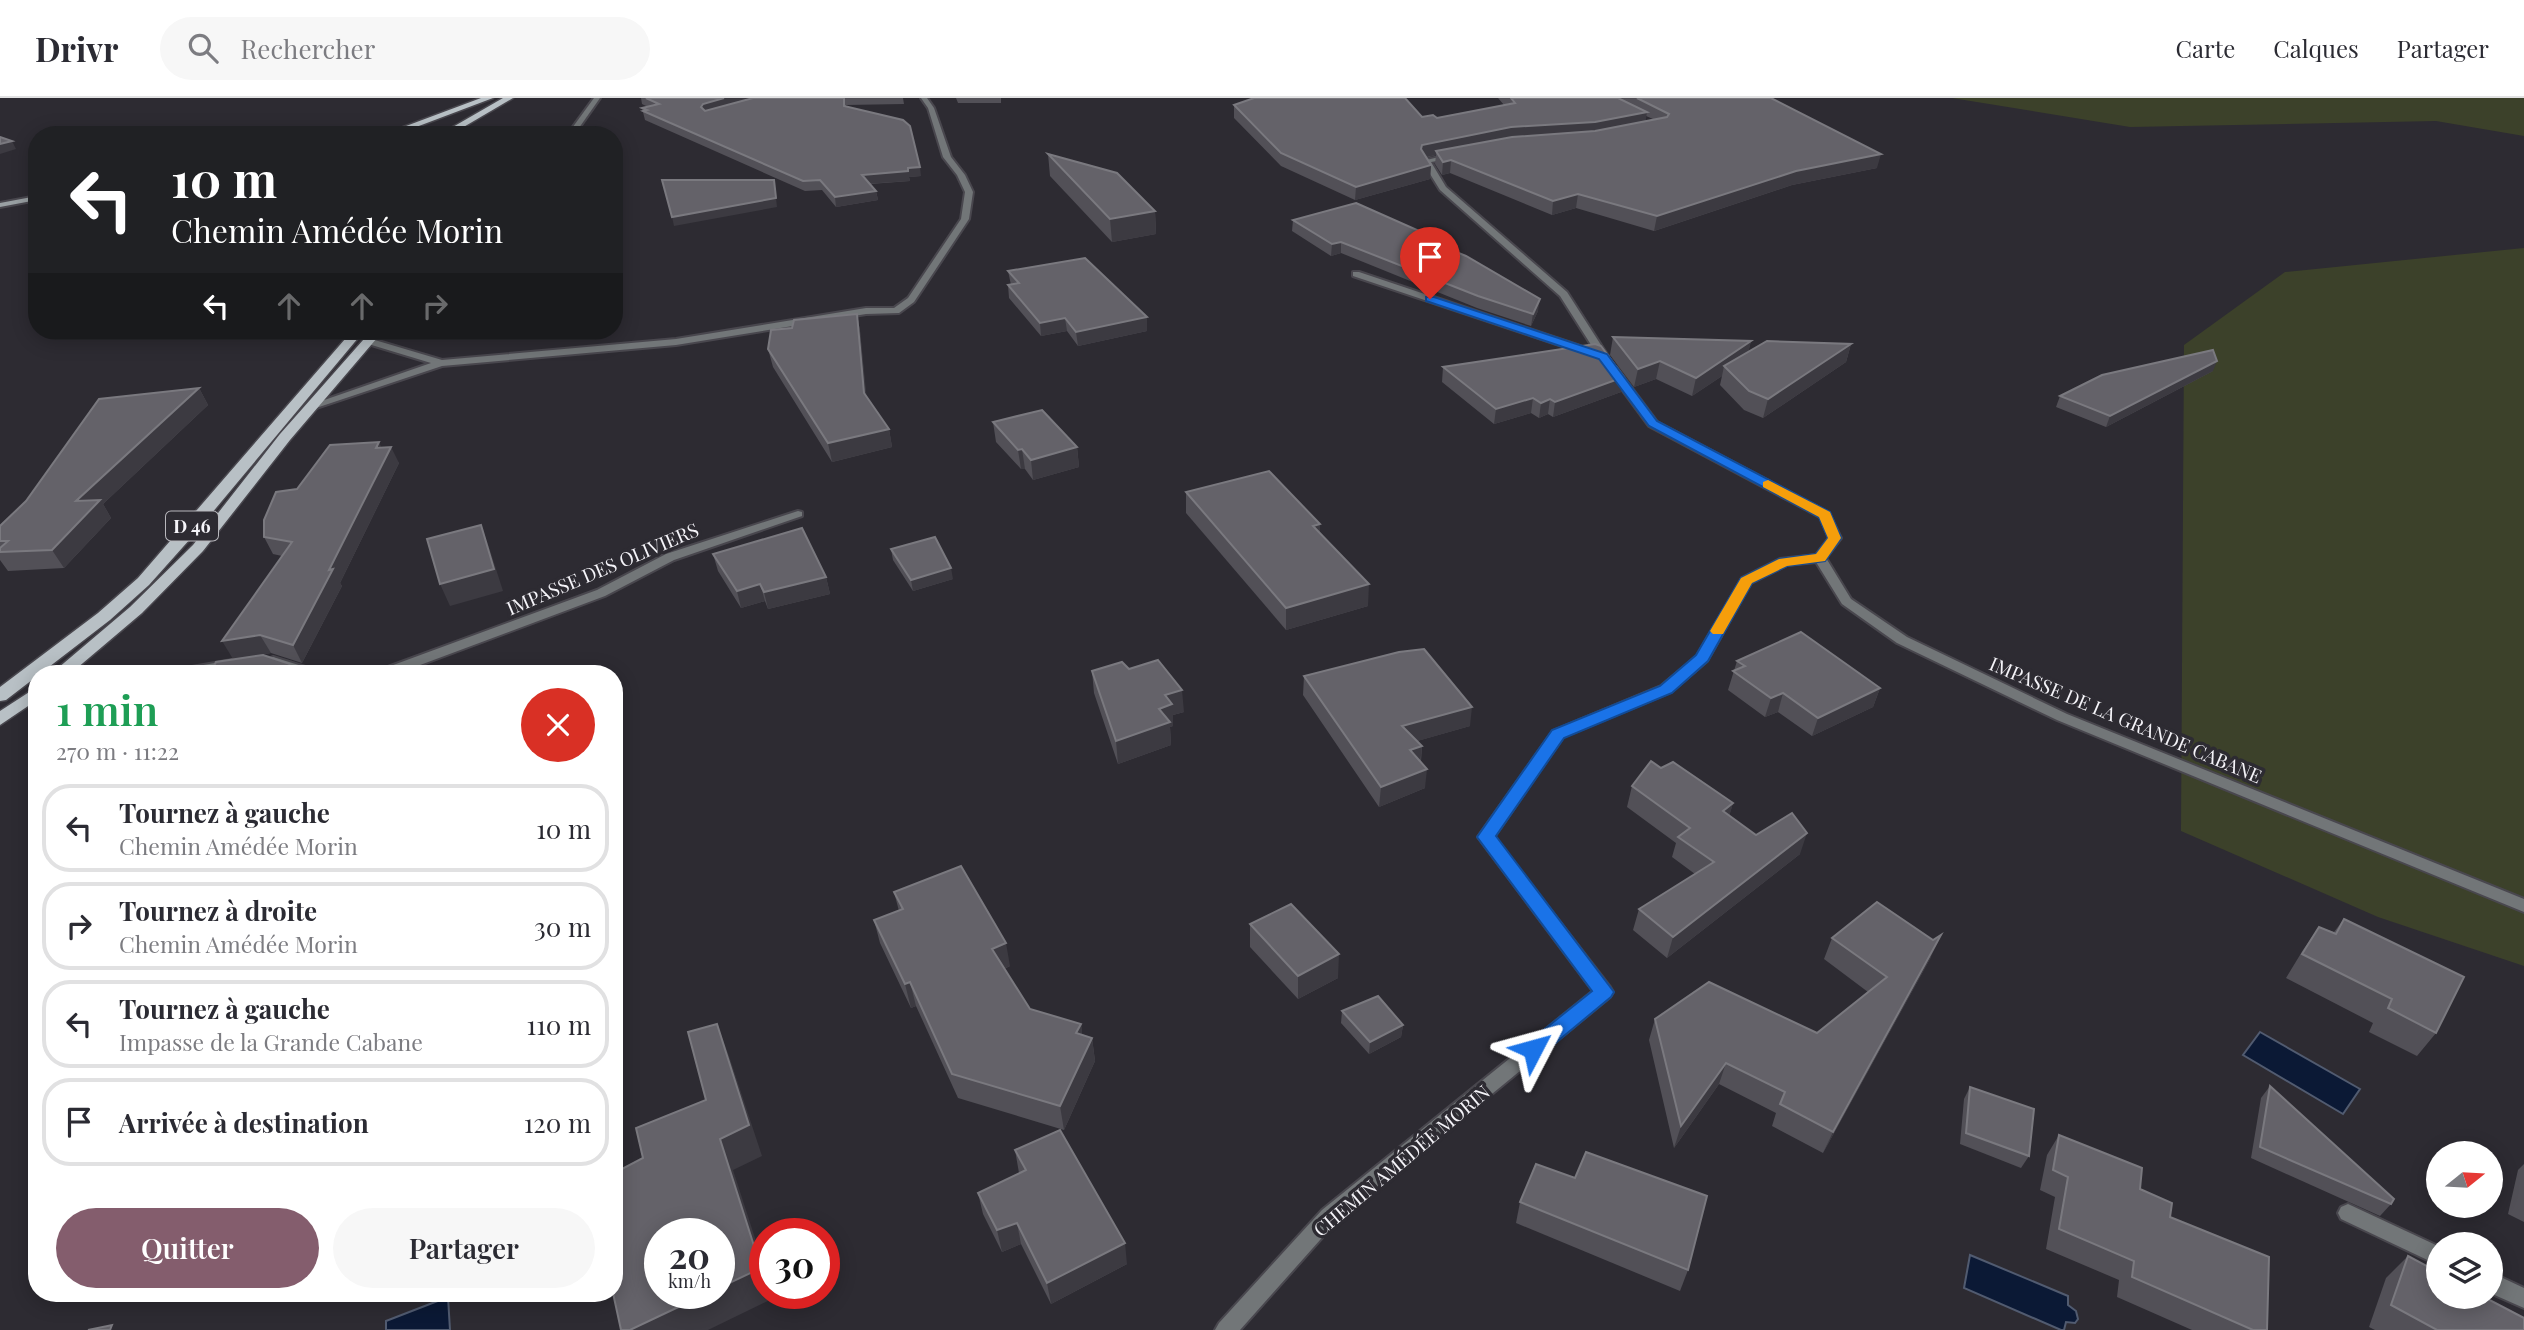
<!DOCTYPE html>
<html lang="fr">
<meta charset="utf-8">
<style>
:root{--surface:#fff;--page:#f7f7f7;--text:#2b2b33;--muted:#7c7c81;--line:#e1e1e2;--accent:#845d6d}
body{margin:0;font-family:"Playfair Display",serif;background:var(--page);color:var(--text);height:100vh;display:flex;flex-direction:column;font-size:26px;white-space:nowrap}
*{box-sizing:border-box;margin:0}
p{font-size:23px;color:var(--muted)}
.icon{flex:none;width:38px;height:38px;fill:none;stroke:currentColor;stroke-width:2;stroke-linecap:round;stroke-linejoin:round}
.map{position:relative;flex:1;overflow:hidden}
.details{position:absolute;left:28px;top:567px;width:595px;height:637px;display:flex;flex-direction:column;background:var(--surface);border-radius:28px;box-shadow:0 4px 18px #0003}
.details>*{flex:none}
.guide{position:absolute;left:28px;top:28px;width:595px;height:214px;border-radius:28px;box-shadow:0 4px 18px #0003;background:#202124;color:#fff;overflow:hidden}
.needle{width:46px;rotate:72deg}
.controls{position:absolute;left:2426px;top:1043px;display:grid;gap:14px}
.controls a{display:grid;place-items:center;width:77px;height:77px;border-radius:50%;background:var(--surface);box-shadow:0 4px 18px #0003;font-size:35px}
.speed{position:absolute;left:644px;top:1120px;display:flex;gap:14px;font-size:35px;font-weight:700;text-align:center}
.speed>*{display:grid;place-content:center;width:91px;height:91px;border-radius:50%;background:var(--surface);box-shadow:0 4px 18px #0003;line-height:1}
.speed small{font-size:18px;font-weight:400}
.speed .limit{border:10px solid #d22;background:#fff;color:#111}
.pin{position:absolute;display:grid;place-items:center;width:60px;height:60px;color:#fff;margin:-72px -30px;border-radius:50% 50% 50% 0;rotate:-45deg;box-shadow:0 0 7px #0007}
.pin .icon{rotate:45deg}
.me{position:absolute;width:77px;margin:-38px;rotate:51deg;stroke-linejoin:round;filter:drop-shadow(0 0 5px #0008)}
.turn{display:flex;align-items:center;gap:24px;height:147px;padding:0 28px;font-size:32px}
.turn .icon{width:91px;height:91px;stroke-width:2.5}
.turn b{display:block;font-size:49px;line-height:60px}
.lanes{display:flex;align-items:center;height:66px;padding:0 28px;background:#0003;justify-content:center;gap:35px;direction:ltr}
.lanes .off{opacity:.35}
.round{display:grid;place-items:center;flex:none;width:74px;height:74px;border-radius:37px;background:var(--page)}
.head{display:flex;align-items:center;justify-content:space-between;height:119px;padding:0 28px}
h1{font-size:42px;font-weight:600;line-height:52px;color:#1e9e55}
.button{display:flex;gap:14px;margin-top:auto;padding:14px 28px}
.button a{flex:1;height:80px;border-radius:42px;background:var(--accent);color:#fff;font-size:28px;font-weight:600;line-height:80px;text-align:center}
.button a+a{background:var(--page);color:var(--text)}
ul{padding:0;list-style:none}
li{display:flex;align-items:center;gap:21px;height:88px;margin:0 14px 10px;padding:0 14px;border:4px solid var(--line);border-radius:28px}
li div{flex:1}
li b{display:block;font-size:26px}
li em{font-style:normal}
header{display:flex;align-items:center;gap:42px;box-sizing:border-box;height:98px;padding:0 35px;background:var(--surface);border-bottom:2px solid var(--line)}
header strong{font-size:33px}
nav{display:flex;gap:38px;margin-inline-start:auto;font-size:24px}
.search{width:490px;height:63px;background:var(--page);display:flex;align-items:center;gap:18px;box-sizing:border-box;padding:0 24px;border-radius:38px;color:var(--muted);font-size:26px}
.map>svg:first-child{display:block}
</style>
<header>
<strong>Drivr</strong>
<div class="search"><svg class="icon" aria-label="search" viewBox="0 0 24 24"><circle cx="10" cy="10" r="6"/><path d="M15 15l6 6"/></svg>Rechercher</div>
<nav><a>Carte</a><a>Calques</a><a>Partager</a></nav>
</header>
<div class="map">
<svg width="2524" height="1232" viewBox="0 0 2524 1232">
<rect width="100%" height="100%" fill="#2d2b32"/>
<!-- green -->
<g fill="#3c412a">
<path d="M1952 0H2524V38L2436 23 2130 29Z"/>
<path d="M2524 150V868L2378 819 2181 733 2184 247 2285 174Z"/>
</g>
<!-- water -->
<g fill="#0b1935" stroke="#515b70" stroke-width="2">
<path d="M2260 934 2360 991 2343 1016 2243 957Z"/>
<path d="M1970 1157 2068 1198V1207L2076 1213 2078 1221 2075 1225 2066 1224 2064 1232H2061L1964 1190Z"/>
<path d="M448 1199 450 1232H386V1223Z"/>
</g>
<g fill="none" stroke-linecap="round" stroke-linejoin="round">
<defs>
<g id="minor">
<path d="M594 0H600L574 37H567Z"/>
<path d="M921 0H927L934 10 951 59 965 77 973 94 969 121 914 204 899 215 866 216 676 247 442 268 316 310H308L307 308 431 265 365 245 363 243 368 240 442 262 676 241 866 210H894L908 200 961 121 965 94 957 77 943 59 928 10Z"/>
<path d="M1452 56H1455V60L1431 64 1446 89 1567 194 1608 258 1606 260H1600L1597 256 1589 257 1353 178V174H1359L1595 253 1560 198 1440 92 1422 63Z"/>
<path d="M1612 268 1616 269 1657 324 1829 415 1841 440 1826 460 1851 501 1907 539 2067 616 2524 801V814L2057 622 1897 545 1842 506 1816 464 1787 467 1751 485 1707 563 1671 594 1563 639 1494 739 1610 889 1613 894 1610 899 1336 1124 1240 1232H1215L1219 1225 1322 1112 1593 893 1478 739 1553 633 1661 588 1697 558 1742 480 1780 461 1816 457 1829 440 1820 419 1649 328 1607 271Z"/>
<path d="M798 413 802 414V418L674 462 605 498 396 576H375L377 573 597 492 666 456Z"/>
<path d="M273 559 318 573 320 576H298L268 566 266 563Z"/>
<path d="M232 562 239 566 237 569 200 576H168L175 572Z"/>
<path d="M2348 1106 2438 1148V1167L2341 1121 2338 1115 2341 1109Z"/>
<path d="M2490 1174 2524 1190V1210L2490 1195Z"/>
</g>
<path id="secondary" d="M37 98V102L0 109V105Z"/>
<g id="primary">
<path d="M481 0H493L395 37H382Z"/>
<path d="M503 0H513L450 37H439Z"/>
<path d="M352 233H364L191 440 149 487 110 522 6 602 0 603V589L98 515 138 480Z"/>
<path d="M371 233H383L290 342 203 453 142 515 70 576H51L130 509 193 447 280 336Z"/>
<path d="M37 589V602L0 627V613Z"/>
</g>
</defs>
<!-- minor casing -->
<use href="#minor" stroke="#49474e" stroke-width="4"/>
<!-- secondary casing -->
<use href="#secondary" stroke="#49474e" stroke-width="4"/>
<!-- primary casing -->
<use href="#primary" stroke="#49474e" stroke-width="3"/>
<!-- minor -->
<use href="#minor" fill="#727678" fill-rule="evenodd"/>
<!-- secondary -->
<use href="#secondary" fill="#99a0a3" fill-rule="evenodd"/>
<!-- primary -->
<use href="#primary" fill="#b8c0c5" fill-rule="evenodd"/>
</g>
<!-- wall -->
<g fill="#525057" fill-rule="evenodd">
<path d="M641 0H903L904 6 846 7V8L921 78 909 79 910 83 870 86 876 93 878 102 836 109 822 92 805 93 645 22 642 10 648 9 642 6Z"/>
<path d="M956 0H1001V5H958Z"/>
<path d="M1498 0H1771L1877 70 1792 87 1654 133 1576 110 1552 117 1450 75 1442 77 1435 66 1436 57 1426 60 1431 67 1430 81 1355 102 1281 68 1234 20V7L1437 20 1504 7ZM1646 18 1653 21 1645 23Z"/>
<path d="M1048 56 1155 113 1156 136 1112 144 1050 78Z"/>
<path d="M1293 122 1426 142 1538 213 1531 228 1477 210 1341 155 1331 158 1292 133Z"/>
<path d="M1008 173 1147 219V233L1078 248 1067 233 1041 238 1009 200 1008 187H1011Z"/>
<path d="M857 216 860 233 866 298 889 331 892 349 832 364 773 269 768 251 792 230Z"/>
<path d="M1613 239 1751 243 1748 254 1851 246 1846 264 1763 320 1744 312 1720 287 1722 278 1692 298 1656 281 1634 289 1610 257Z"/>
<path d="M1443 269 1621 294 1553 319 1548 316 1539 320 1531 315 1494 326 1442 284Z"/>
<path d="M2213 273 2106 329 2056 309 2060 298Z"/>
<path d="M199 290 208 307 103 406 111 420 64 470 8 473 0 462V428Z"/>
<path d="M993 324 1077 349 1079 369 1033 382 1025 371H1021L996 344Z"/>
<path d="M382 350 399 365 340 485 342 488 302 565 271 555 233 561 282 458 273 456 264 439 297 391Z"/>
<path d="M1186 394 1320 435 1368 508 1286 532 1186 415Z"/>
<path d="M891 451 953 481 913 493 893 462Z"/>
<path d="M713 456 826 479 830 496 768 511 765 503 741 510 718 473Z"/>
<path d="M1737 563 1880 590 1873 609 1812 638 1778 614 1765 619 1728 592Z"/>
<path d="M1129 571 1184 614 1173 617V628L1170 629 1171 647 1118 666 1094 595 1092 573Z"/>
<path d="M1304 578 1470 628 1417 643 1422 648 1421 663 1425 690 1379 709 1303 597Z"/>
<path d="M1661 670 1733 705 1729 718 1756 737 1800 756 1667 860 1633 832 1639 811 1695 776 1672 759 1676 745 1627 709 1632 688Z"/>
<path d="M894 794 1010 868 1004 871 1030 911 1081 926 1082 936 1092 940 1095 963 1064 1032 958 1000 916 908 911 910 880 845 874 822 899 813Z"/>
<path d="M2344 821 2436 935 2417 958 2369 934 2373 925 2286 880 2303 852 2319 829 2334 834Z"/>
<path d="M1250 826 1338 880 1298 901 1250 849Z"/>
<path d="M1832 840 1931 859 1823 1055 1772 1028 1776 1015 1719 986 1674 1050 1649 942 1655 921 1817 935 1868 894 1824 861Z"/>
<path d="M1342 913 1403 927 1401 939 1369 956 1341 925Z"/>
<path d="M2270 988 2391 1106 2380 1118 2251 1060 2261 1000Z"/>
<path d="M1970 989 2029 1058 2021 1070 1960 1046 1964 1001Z"/>
<path d="M2059 1037 2140 1091 2170 1119 2267 1232H2192L2117 1199 2119 1182 2046 1151 2055 1099 2040 1092 2047 1057Z"/>
<path d="M1015 1052 1127 1166 1051 1206 1021 1146 1002 1154 983 1116 978 1095 1019 1075Z"/>
<path d="M2524 1066V1124L2508 1116 2518 1072Z"/>
<path d="M1575 1080 1688 1172 1680 1193 1516 1125 1520 1104Z"/>
<path d="M2408 1158 2524 1232H2375L2369 1229 2386 1180Z"/>
</g>
<!-- shaded-wall -->
<g fill="#3c3a41">
<path d="M724 0H756L705 14 701 9 703 6Z"/>
<path d="M1647 14 1645 27 1436 53V57L1421 60V51L1422 47 1511 29Z"/>
<path d="M12 43 16 51 0 56V46Z"/>
<path d="M1881 56 1877 70 1792 87 1654 133 1657 118 1796 73Z"/>
<path d="M1451 62 1450 75 1442 77 1443 64Z"/>
<path d="M1431 67 1430 81 1355 102 1356 89Z"/>
<path d="M920 69 921 78 909 79 910 83 864 86 862 77Z"/>
<path d="M774 82 777 109 674 128 672 119Z"/>
<path d="M876 93 878 102 836 109 835 99Z"/>
<path d="M1578 96 1576 110 1552 117 1553 103Z"/>
<path d="M1155 113 1156 136 1112 144 1110 121Z"/>
<path d="M1341 144V155L1331 158 1332 146Z"/>
<path d="M1540 201 1538 213 1531 228 1533 216Z"/>
<path d="M857 216 860 233 868 313 864 295Z"/>
<path d="M1147 219V233L1078 248 1076 234Z"/>
<path d="M1065 220 1067 233 1041 238 1040 225Z"/>
<path d="M1751 243 1747 261 1724 268 1722 278 1692 298 1696 280Z"/>
<path d="M1851 246 1846 264 1763 320 1768 301Z"/>
<path d="M1660 263 1656 281 1634 289 1638 271Z"/>
<path d="M2217 263 2213 273 2106 329 2110 318Z"/>
<path d="M1624 279 1621 294 1553 319 1555 304Z"/>
<path d="M199 290 208 307 103 406 111 420 64 470 52 452 76 403Z"/>
<path d="M1533 300 1531 315 1494 326 1496 311Z"/>
<path d="M1550 301 1548 316 1539 320 1541 305Z"/>
<path d="M889 331 892 349 832 364 828 345Z"/>
<path d="M379 344 386 360 391 349 399 365 340 485 342 488 302 565 293 547 329 472 376 350Z"/>
<path d="M1077 349 1079 369 1033 382 1031 362Z"/>
<path d="M1022 351 1025 371H1021L1018 352Z"/>
<path d="M1320 426V447L1313 428Z"/>
<path d="M481 427 489 449 503 493 450 508 440 486Z"/>
<path d="M951 470 953 481 913 493 911 482Z"/>
<path d="M826 479 830 496 768 511 764 494Z"/>
<path d="M760 486 765 503 741 510 737 493Z"/>
<path d="M1369 486 1368 508 1286 532V510Z"/>
<path d="M260 537 271 555 233 561 222 543Z"/>
<path d="M290 566 295 576H285Z"/>
<path d="M1880 590 1873 609 1812 638 1818 620Z"/>
<path d="M1182 592 1184 614 1173 617V628L1170 629 1171 647 1118 666 1116 643 1159 611 1165 597Z"/>
<path d="M1783 595 1778 614 1765 619 1771 600Z"/>
<path d="M1472 609 1470 628 1400 648 1402 628Z"/>
<path d="M1422 648 1420 667 1410 652Z"/>
<path d="M1427 671 1425 690 1379 709 1381 689Z"/>
<path d="M1733 705 1727 726 1723 713Z"/>
<path d="M1807 735 1800 756 1667 860 1673 839Z"/>
<path d="M1941 837 1931 859 1823 1055 1833 1034Z"/>
<path d="M1006 845 1010 868 996 874 992 851Z"/>
<path d="M1339 856 1338 880 1298 901V878Z"/>
<path d="M910 884 916 908 911 910 905 886Z"/>
<path d="M717 926 729 958 762 1058 733 1072 765 1171V1195H773L774 1200 708 1232H630L708 1195H719Z"/>
<path d="M1081 926 1084 950 1076 935Z"/>
<path d="M1403 927 1401 939 1369 956 1370 944Z"/>
<path d="M1092 940 1095 963 1064 1032 1060 1008Z"/>
<path d="M1726 965 1719 986 1674 1050 1681 1028Z"/>
<path d="M1017 1125 1021 1146 1002 1154 997 1132Z"/>
<path d="M1125 1145 1127 1166 1051 1206 1047 1185Z"/>
</g>
<!-- building -->
<g fill="#646269" stroke="#7a797f" stroke-width="2">
<path d="M646 0H724L703 6 701 9 705 13 753 0H844V8L903 22 910 28 920 69 908 70V73L862 77 876 93 835 99 820 82 803 83 643 13 647 12 642 10 659 6Z"/>
<path d="M1254 0H1405L1422 19 1433 17 1437 20 1515 5 1511 0H1618L1647 14 1595 24 1511 29 1422 47 1421 51 1431 67 1356 89 1281 55 1234 7Z"/>
<path d="M1637 0H1771L1881 56 1796 73 1657 118 1578 96 1553 103 1451 62 1443 64 1436 53 1512 39 1595 33 1667 19 1669 16Z"/>
<path d="M0 39 12 43 0 46Z"/>
<path d="M1048 56 1117 75 1155 113 1110 121Z"/>
<path d="M662 82H774L776 100 672 119Z"/>
<path d="M1356 105 1426 136 1419 139 1466 158 1540 201 1533 216 1478 198 1341 144 1332 146 1293 122Z"/>
<path d="M1085 160 1147 219 1076 234 1065 220 1040 225 1008 187 1019 185 1008 173Z"/>
<path d="M857 216 864 295 889 331 828 345 768 251 771 232 792 230 794 222Z"/>
<path d="M1613 239 1751 243 1696 280 1660 263 1638 271Z"/>
<path d="M1767 243 1851 246 1768 301 1749 293 1724 268Z"/>
<path d="M1595 246 1601 248 1624 279 1555 304 1550 301 1541 305 1533 300 1496 311 1443 269Z"/>
<path d="M2213 252 2217 263 2110 318 2060 298 2102 277Z"/>
<path d="M199 290 76 403 100 402 52 452 0 454V450L8 443H0V428L26 403 99 301Z"/>
<path d="M1042 312 1077 349 1031 362 1022 351 1018 352 993 324Z"/>
<path d="M379 344 376 350 391 349 329 472 333 471 293 547 260 537 222 543 292 444 264 439V422L276 394 297 391 330 347Z"/>
<path d="M1269 373 1320 426 1313 428 1369 486 1286 510 1186 394Z"/>
<path d="M481 427 494 471 440 486 427 441Z"/>
<path d="M802 430 826 479 764 494 760 486 737 493 713 456Z"/>
<path d="M935 439 951 470 911 482 891 451Z"/>
<path d="M1801 534 1880 590 1818 620 1783 595 1771 600 1733 573 1745 568 1737 563Z"/>
<path d="M1424 551 1472 609 1402 628 1422 648 1410 652 1427 671 1381 689 1304 578 1399 554Z"/>
<path d="M263 557 290 566 285 576H212V572L216 564Z"/>
<path d="M1158 562 1182 592 1165 597 1172 606 1159 611 1170 624 1116 643 1092 573 1122 564 1129 571Z"/>
<path d="M1651 663 1661 670 1673 664 1733 705 1723 713 1756 737 1792 715 1807 735 1673 839 1639 811 1714 764 1678 739 1690 730 1632 688Z"/>
<path d="M961 768 1006 845 992 851 1030 911 1081 926 1076 935 1092 940 1060 1008 952 976 910 884 905 886 874 822 903 811 894 794Z"/>
<path d="M1877 804 1933 842 1941 837 1833 1034 1780 1006 1785 994 1726 965 1681 1028 1655 921 1709 884 1817 935 1887 879 1832 840Z"/>
<path d="M1291 806 1339 856 1298 878 1250 826Z"/>
<path d="M2344 821 2464 879 2436 935 2388 910 2392 901 2302 856 2319 829 2336 836Z"/>
<path d="M1378 898 1403 927 1370 944 1342 913Z"/>
<path d="M717 926 749 1027 720 1041 761 1170 719 1190V1136H660V1195H708L630 1232H621L613 1195H614V1080L618 1073 643 1060 636 1030 706 1002 688 934Z"/>
<path d="M2270 988 2394 1101 2391 1106 2260 1049Z"/>
<path d="M1970 989 2034 1011 2029 1058 1966 1035Z"/>
<path d="M1060 1032 1125 1145 1047 1185 1017 1125 997 1132 978 1095 1026 1072 1015 1052Z"/>
<path d="M2059 1037 2142 1070 2140 1091 2172 1105 2170 1119 2269 1159 2267 1232H2253L2132 1179 2134 1163 2059 1131 2068 1079 2053 1072Z"/>
<path d="M1586 1054 1707 1098 1688 1172 1520 1104 1536 1066 1575 1080Z"/>
<path d="M2408 1158 2438 1174V1199H2484L2524 1220V1232H2437L2391 1207Z"/>
<path d="M112 1227 110 1232H88Z"/>
</g>
<!-- route -->
<path fill="#1a73e8" stroke="#114b97" stroke-width="2" d="M1426 199H1434L1607 256 1657 323 1830 414 1841 440 1825 463 1787 468 1752 485 1708 563 1672 595 1564 640 1496 738 1614 894 1611 899 1541 957 1533 960 1526 957 1523 951 1526 946 1592 893 1477 739 1552 632 1660 588 1696 557 1741 480 1779 461 1816 456 1828 440 1819 419 1649 328 1599 261 1426 203Z"/>
<!-- slow -->
<path fill="#f59e0b" d="M1768 382 1830 414 1841 440 1825 463 1787 468 1752 485 1723 536H1713L1710 533 1741 480 1779 461 1816 456 1828 440 1819 419 1763 389V384Z"/>
<g text-anchor="middle" dominant-baseline="central" stroke-width="7" stroke-linejoin="round" paint-order="stroke">
<!-- shield labels -->
<rect fill="#2d2b32" stroke="#b9b8bd" stroke-width="2" x="166" y="413.5" width="52" height="29" rx="5"/>
<g font-size="18" font-weight="bold" fill="#f5f4f9">
<text x="192" y="428">D 46</text>
</g>
<!-- street labels -->
<g font-size="19" fill="#f5f4f9" stroke="#2d2b32">
<text transform="translate(602 470) rotate(-23)">IMPASSE DES OLIVIERS</text>
<text transform="translate(2126 621) rotate(23)">IMPASSE DE LA GRANDE CABANE</text>
<text transform="translate(1401 1062) rotate(-40)">CHEMIN AMÉDÉE MORIN</text>
</g>
</g>
</svg>
<div class="controls">
<a><svg class="needle" viewBox="-14 -14 28 28"><path d="M0-13l5 13h-10z" fill="#e53935"/><path d="M0 13l5-13h-10z" fill="#7c7c81"/></svg></a>
<a><svg class="icon" aria-label="layers" viewBox="0 0 24 24"><path d="M12 4l9 5-9 5-9-5zM3 14l9 5 9-5"/></svg></a>
</div>
<div class="speed"><div>20<small>km/h</small></div><div class="limit">30</div></div>
<div class="pin" style="left:1430px;top:201px;background:#d93025"><svg class="icon" aria-label="arrive" viewBox="0 0 24 24"><path d="M6 21V4h12l-3 4 3 4H6"/></svg></div>
<svg class="me" style="left:1533px;top:951px" viewBox="-20 -20 40 40"><path d="M0-17L14 15 0 8-14 15z" fill="#1a73e8" stroke="#fff" stroke-width="4"/></svg>
<div class="guide">
<div class="turn"><svg class="icon" aria-label="left" viewBox="0 0 24 24"><path d="M17 20v-9H6M10 6l-5 5 5 5"/></svg><div><b>10 m</b>Chemin Amédée Morin</div></div>
<div class="lanes"><svg class="icon" aria-label="left" viewBox="0 0 24 24"><path d="M17 20v-9H6M10 6l-5 5 5 5"/></svg><svg class="icon off" aria-label="ahead" viewBox="0 0 24 24"><path d="M12 20V5M6 11l6-6 6 6"/></svg><svg class="icon off" aria-label="ahead" viewBox="0 0 24 24"><path d="M12 20V5M6 11l6-6 6 6"/></svg><svg class="icon off" aria-label="right" viewBox="0 0 24 24"><path d="M7 20v-9h11M14 6l5 5-5 5"/></svg></div>
</div>
<section class="details">
<div class="head"><div><h1>1 min</h1><p>270 m · 11:22</p></div><a class="round" style="background:#d93025;color:#fff"><svg class="icon" aria-label="close" viewBox="0 0 24 24"><path d="M6 6l12 12M18 6L6 18"/></svg></a></div>
<ul>
<li><svg class="icon" aria-label="left" viewBox="0 0 24 24"><path d="M17 20v-9H6M10 6l-5 5 5 5"/></svg><div><b>Tournez à gauche</b><p>Chemin Amédée Morin</p></div><em>10 m</em></li>
<li><svg class="icon" aria-label="right" viewBox="0 0 24 24"><path d="M7 20v-9h11M14 6l5 5-5 5"/></svg><div><b>Tournez à droite</b><p>Chemin Amédée Morin</p></div><em>30 m</em></li>
<li><svg class="icon" aria-label="left" viewBox="0 0 24 24"><path d="M17 20v-9H6M10 6l-5 5 5 5"/></svg><div><b>Tournez à gauche</b><p>Impasse de la Grande Cabane</p></div><em>110 m</em></li>
<li><svg class="icon" aria-label="arrive" viewBox="0 0 24 24"><path d="M6 21V4h12l-3 4 3 4H6"/></svg><div><b>Arrivée à destination</b></div><em>120 m</em></li>
</ul>
<div class="button"><a>Quitter</a><a>Partager</a></div>
</section>
</div>
